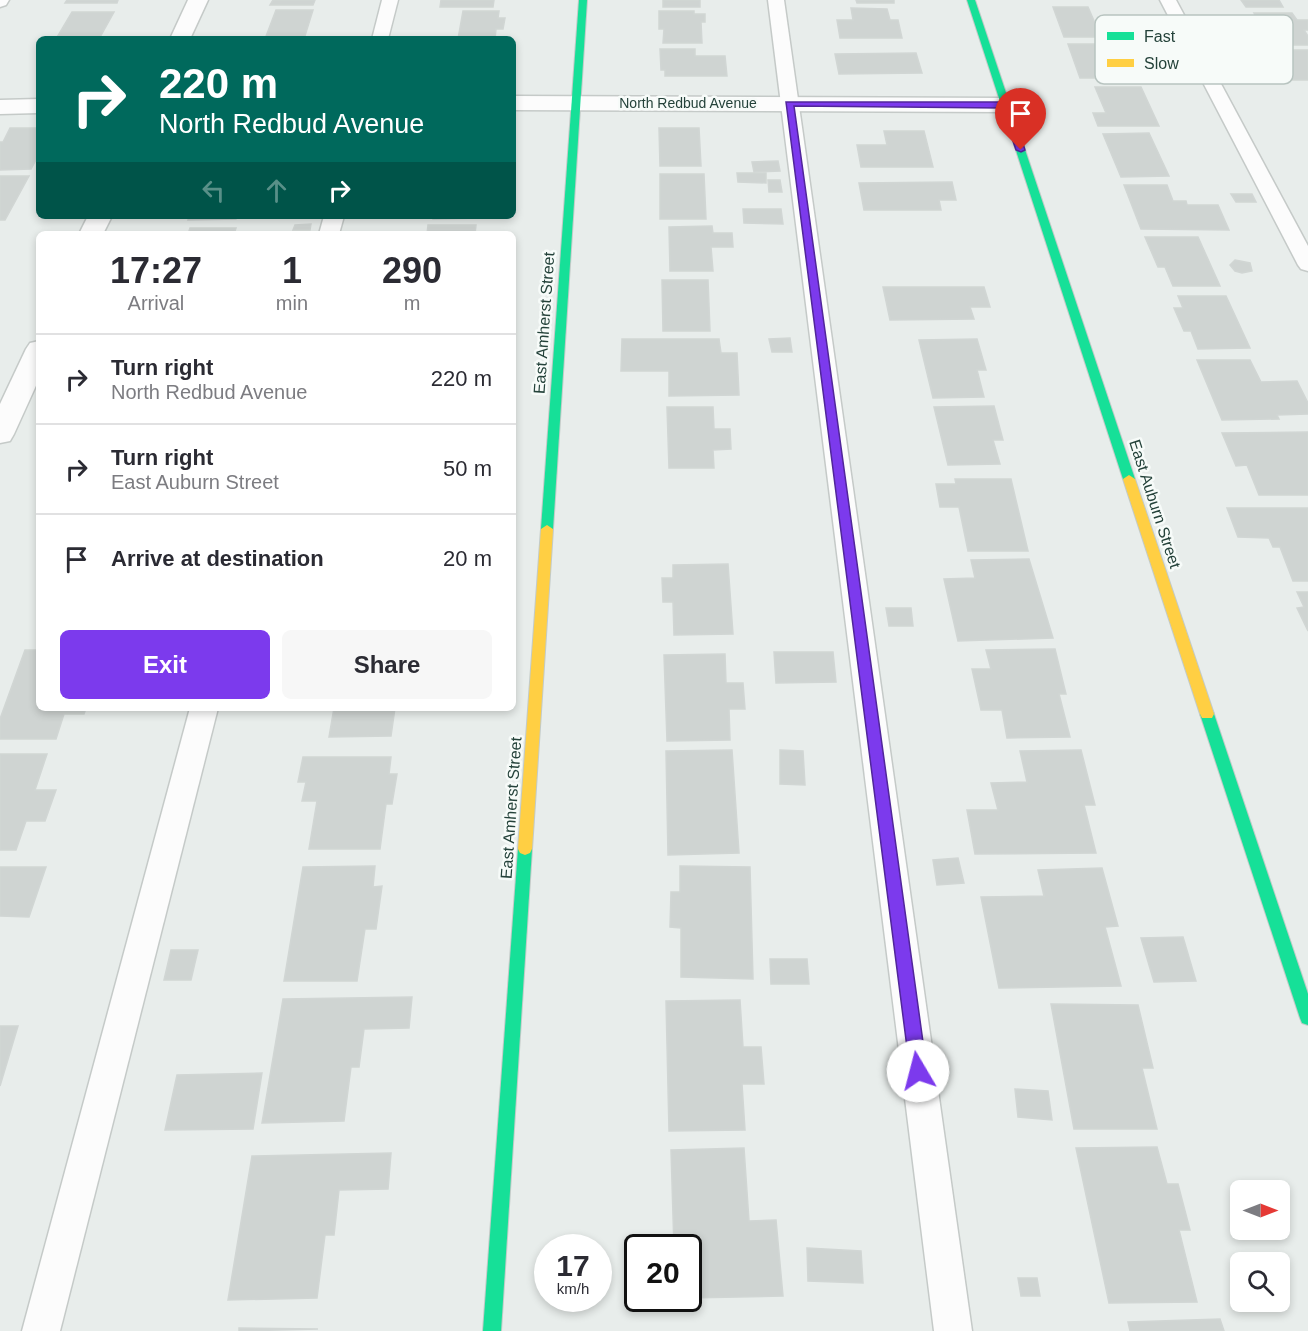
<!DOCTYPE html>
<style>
:root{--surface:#fff;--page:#f7f7f7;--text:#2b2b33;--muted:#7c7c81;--line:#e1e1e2;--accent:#7c3aed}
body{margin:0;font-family:Arial,sans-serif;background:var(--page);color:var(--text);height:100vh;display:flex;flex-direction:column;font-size:22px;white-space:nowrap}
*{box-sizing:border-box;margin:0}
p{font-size:20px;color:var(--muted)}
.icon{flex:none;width:33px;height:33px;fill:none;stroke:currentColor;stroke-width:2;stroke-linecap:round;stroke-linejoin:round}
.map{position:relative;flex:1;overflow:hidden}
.drawer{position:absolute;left:36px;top:231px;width:480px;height:480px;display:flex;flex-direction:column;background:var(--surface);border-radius:9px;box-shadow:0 3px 9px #0003}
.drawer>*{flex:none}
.banner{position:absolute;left:36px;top:36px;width:480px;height:183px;border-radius:9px;box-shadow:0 3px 9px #0003;background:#00695c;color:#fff;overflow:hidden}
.needle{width:39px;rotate:90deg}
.fabs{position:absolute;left:1230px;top:1180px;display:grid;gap:12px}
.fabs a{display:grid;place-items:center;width:60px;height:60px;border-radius:9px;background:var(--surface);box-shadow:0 3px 9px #0003;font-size:30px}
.speed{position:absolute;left:534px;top:1234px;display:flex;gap:12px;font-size:30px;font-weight:700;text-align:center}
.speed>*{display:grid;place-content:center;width:78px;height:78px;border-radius:50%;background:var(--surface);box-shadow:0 3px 9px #0003;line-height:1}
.speed small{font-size:15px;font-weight:400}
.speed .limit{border:3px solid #111;border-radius:9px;background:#fff;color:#111}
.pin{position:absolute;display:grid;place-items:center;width:51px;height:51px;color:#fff;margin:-62px -26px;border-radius:50% 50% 50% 0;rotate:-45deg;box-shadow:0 0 6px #0007}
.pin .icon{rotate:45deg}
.me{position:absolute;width:66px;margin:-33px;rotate:352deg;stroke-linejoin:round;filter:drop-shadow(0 0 4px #0008)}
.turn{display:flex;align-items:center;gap:21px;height:126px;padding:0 24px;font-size:27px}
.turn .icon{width:78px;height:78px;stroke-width:2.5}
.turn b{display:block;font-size:42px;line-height:51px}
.lanes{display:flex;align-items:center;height:57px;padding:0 24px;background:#0003;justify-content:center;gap:30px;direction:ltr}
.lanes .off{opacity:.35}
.eta{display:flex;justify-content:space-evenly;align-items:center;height:102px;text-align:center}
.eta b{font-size:36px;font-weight:600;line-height:42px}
.cta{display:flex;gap:12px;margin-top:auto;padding:12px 24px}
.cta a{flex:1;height:69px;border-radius:9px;background:var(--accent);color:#fff;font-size:24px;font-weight:600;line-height:69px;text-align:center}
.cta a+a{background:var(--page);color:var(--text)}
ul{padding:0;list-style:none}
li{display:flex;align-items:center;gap:18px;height:90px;padding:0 24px;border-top:2px solid var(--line)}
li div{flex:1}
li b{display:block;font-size:22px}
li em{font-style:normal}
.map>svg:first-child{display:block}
</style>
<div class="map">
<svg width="1308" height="1331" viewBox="0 0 1308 1331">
<rect width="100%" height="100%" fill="#e8edeb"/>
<!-- building -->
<g fill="#cfd4d2" stroke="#d1d6d4" stroke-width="1.5">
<path d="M67 0H118L117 3H65Z"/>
<path d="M273 0H315L313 5H270Z"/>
<path d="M441 0H494L493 7H440Z"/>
<rect x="663" y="0" width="37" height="7"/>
<path d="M856 0H894V3H857Z"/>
<path d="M1241 0H1279L1283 7H1246Z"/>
<path d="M1053 7H1088L1101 37H1064Z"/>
<path d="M851 8 887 9 890 20H898L902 38H840L837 20H853Z"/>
<path d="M276 10H313L304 39H265Z"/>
<path d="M463 11H499L498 18H505L503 29H496L495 39H458Z"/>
<path d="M659 11H694V14H705V22H701L702 43H663L664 29H659Z"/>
<path d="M72 12H114L99 39H56Z"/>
<path d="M1254 13H1292L1297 20H1308V30H1304L1308 36V45H1274L1267 34H1260L1254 24H1261Z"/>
<path d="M1068 44H1105L1109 57H1120L1125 67H1114L1118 78H1080Z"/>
<path d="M660 49H695V56H725L727 76H665V70H661Z"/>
<path d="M1274 50H1308V80H1290Z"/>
<path d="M916 53 922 73 839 74 835 54Z"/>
<path d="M1095 87H1141L1159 126H1098L1093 113H1106Z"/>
<path d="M10 128H39V154L31 169 0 170V142H3Z"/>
<path d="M659 128H699L701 166H660Z"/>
<path d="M884 131H924L933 167H861L857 145H887Z"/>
<path d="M1149 133 1169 176 1121 177 1103 134Z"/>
<path d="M778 161 780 171 754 172 752 162Z"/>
<path d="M737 173H766V183L738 182Z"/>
<path d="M660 174H704L706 219H660Z"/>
<path d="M0 176H29L5 220H0Z"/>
<path d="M768 180H780L782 192H769Z"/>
<path d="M952 182 956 200H939L941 210H864L859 183Z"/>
<path d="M1124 185H1167L1173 201H1186L1187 205H1218L1229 230 1141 229Z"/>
<path d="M1231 194H1252L1256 202H1236Z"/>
<path d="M743 209H781L783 224 744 223Z"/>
<path d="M189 216H237L236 219 188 220Z"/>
<path d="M433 216H479V218L433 219Z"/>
<path d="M311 224 310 230H293L295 225Z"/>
<path d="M428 225H476L475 234H427Z"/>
<path d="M712 226 713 233H732L733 247H711L713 271H670L669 227Z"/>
<path d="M190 228H236L234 234H188Z"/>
<path d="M1145 237H1198L1220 286H1173L1165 267H1158Z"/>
<path d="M1235 260 1250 263 1252 271 1242 273 1235 271 1230 265Z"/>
<path d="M662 280H708L710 331H663Z"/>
<path d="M883 287H984L990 307H970L974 319 890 320Z"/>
<path d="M1178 296H1226L1250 348 1198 349 1191 331H1184L1174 308H1183Z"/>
<path d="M790 338 792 352H772L769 339Z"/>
<path d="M622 339H719L721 353H737L739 395 669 396V371H621Z"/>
<path d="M977 339 986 370H977L984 397 933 398 919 340Z"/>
<path d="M1197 360H1250L1261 382 1297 381 1308 403V414L1277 415 1279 419 1222 420Z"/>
<path d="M994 406 1003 440H993L1000 464 948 465 934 407Z"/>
<path d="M667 407H713L714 429H730L731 449 713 450 714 468H669Z"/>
<path d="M1308 432V495H1259L1247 465 1236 466 1222 433Z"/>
<path d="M955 479H1011L1028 551H968L959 507H940L936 484H956Z"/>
<path d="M1227 508H1308V581H1293L1280 547H1273L1269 538 1238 537Z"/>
<path d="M1029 559 1053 638 958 641 944 579 975 578 971 560Z"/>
<path d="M728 564 733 634 674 635 673 602H663L662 578H673V565Z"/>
<path d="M1297 592H1308V631L1297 608 1304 607Z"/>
<path d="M886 608H911L913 626H889Z"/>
<path d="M1055 649 1066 694H1059L1070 737 1007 738 1002 710H981L972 669H991L986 650Z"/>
<path d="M25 650H39V708H86L84 714H64L56 739H0V719Z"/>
<path d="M774 652H833L836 682 776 683Z"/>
<path d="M725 654 726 683H743L745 709H729L730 740 667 741 664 655Z"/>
<path d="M334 708H395L391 736 329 737Z"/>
<path d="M732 750 739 853 668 855 666 751Z"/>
<path d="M780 750 803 751 805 785 780 784Z"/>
<path d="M1081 750 1095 805H1084L1096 853 975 854 967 810H998L991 783 1027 782 1020 751Z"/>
<path d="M0 754H47L35 790H56L45 821H26L16 850H0Z"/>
<path d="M303 757H391L389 774H397L392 804H386L380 849H309L317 801H302L306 782H298Z"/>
<path d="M958 858 964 883 937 885 933 860Z"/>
<path d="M375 866 373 887 382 886 376 929H365L357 981H284L303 867Z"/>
<path d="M680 866 750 867 753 979 681 977V928L670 927 671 892H680Z"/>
<path d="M0 867H46L29 917 0 916Z"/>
<path d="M1102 868 1118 926 1105 927 1121 986 999 988 981 897 1044 896 1038 870Z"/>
<path d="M1183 937 1196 981 1154 982 1141 938Z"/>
<path d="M171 950H198L191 980H164Z"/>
<path d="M770 959H807L809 984H771Z"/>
<path d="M412 997 409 1028 364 1029 359 1067H351L344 1121 262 1123 283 999Z"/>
<path d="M740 1000 743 1047H761L764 1084H742L745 1130 669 1131 666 1001Z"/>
<path d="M1051 1004 1138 1005 1153 1068H1142L1157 1129H1074Z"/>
<path d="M0 1026H18L0 1086Z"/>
<path d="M262 1073 253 1129 165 1130 177 1075Z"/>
<path d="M1015 1089 1048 1091 1052 1120 1018 1117Z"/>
<path d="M1157 1147 1167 1184H1178L1190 1230H1179L1197 1302 1109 1303 1076 1148Z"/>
<path d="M744 1148 749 1221 776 1220 783 1296 688 1298V1248H674L671 1150Z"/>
<path d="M391 1153 388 1189 339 1190 334 1235H325L317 1298 228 1300 252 1156Z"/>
<path d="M807 1248 861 1251 863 1283 808 1281Z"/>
<path d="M1018 1278H1037L1040 1296H1021Z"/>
<path d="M1220 1319 1224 1331H1130L1128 1322Z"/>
<path d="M239 1328 318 1329 239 1331Z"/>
</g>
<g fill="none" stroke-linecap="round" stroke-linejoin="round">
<defs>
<g id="lane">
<path d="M0 0H9L6 5 0 7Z"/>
<path d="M382 0H398L388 39H372Z"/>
<path d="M768 0H784L972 1331H934Z"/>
<path d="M1160 0H1176L1308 246V271L1301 269 1298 265Z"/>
<path d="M324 216H344L339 234H319Z"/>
<path d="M190 708H218L60 1331H22Z"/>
</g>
<g id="street">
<path d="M188 0H208L190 39H170Z"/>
<path d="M513 96 1006 98 1014 100 1017 105 1014 110 1006 112 513 110Z"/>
<path d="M39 99V113L0 114V100Z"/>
<path d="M88 216H112L103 234H79Z"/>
<path d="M39 341V379L14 434 10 441 0 443V404L26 349 30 343Z"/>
</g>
<g id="fast">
<path d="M579 0H587L553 529 547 533 541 529Z"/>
<path d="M967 0H975L1135 479 1133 482 1129 483 1123 479Z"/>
<path d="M1207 709 1212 710 1214 714 1308 994V1025L1302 1023 1300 1018 1200 714 1202 710Z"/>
<path d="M525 843 530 845 532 849 501 1331H483L518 849 520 845Z"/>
</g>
<g id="slow">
<path d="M1129 475 1135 479 1214 714 1212 718H1202L1200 714 1123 479Z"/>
<path d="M547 525 553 529 532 849 530 853 525 855 520 853 518 849 541 529Z"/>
</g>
</defs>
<!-- lane casing -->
<use href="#lane" stroke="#c5cac8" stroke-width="3"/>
<!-- street casing -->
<use href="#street" stroke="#c5cac8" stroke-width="3"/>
<!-- fast casing -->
<use href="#fast" stroke="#c3cbc8" stroke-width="2"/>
<!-- slow casing -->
<use href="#slow" stroke="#c3cbc8" stroke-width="2"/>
<!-- lane -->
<use href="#lane" fill="#fcfcfc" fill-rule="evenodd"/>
<!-- street -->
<use href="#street" fill="#fcfcfc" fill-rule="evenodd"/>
<!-- fast -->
<use href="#fast" fill="#16e098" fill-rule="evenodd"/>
<!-- slow -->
<use href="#slow" fill="#ffcf43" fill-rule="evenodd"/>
</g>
<!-- route -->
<path fill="#7c3aed" stroke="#51269a" stroke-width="1.5" d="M786 102H1006L1011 105 1025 150 1021 152 1016 150 1002 108 794 106 927 1071 924 1077 918 1079 912 1077 910 1071Z"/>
<g text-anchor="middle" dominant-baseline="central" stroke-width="5" stroke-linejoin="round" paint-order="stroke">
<!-- far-street labels -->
<g font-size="14" fill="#24423a" stroke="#f7fbf9">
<text x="688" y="103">North Redbud Avenue</text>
</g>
<!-- street labels -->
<g font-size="16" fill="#24423a" stroke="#f7fbf9">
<text transform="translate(544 323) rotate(-86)">East Amherst Street</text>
<text transform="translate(1155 504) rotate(72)">East Auburn Street</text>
<text transform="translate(511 808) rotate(-86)">East Amherst Street</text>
</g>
</g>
<!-- legend -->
<rect x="1095" y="15" width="198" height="69" rx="9" fill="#f7fbf9" stroke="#b8c4c0" stroke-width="1.5"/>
<rect x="1107" y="32" width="27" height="8" fill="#16e098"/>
<rect x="1107" y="59" width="27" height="8" fill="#ffcf43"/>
<g font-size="16" fill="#24423a">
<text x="1144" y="42">Fast</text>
<text x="1144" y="69">Slow</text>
</g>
</svg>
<div class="fabs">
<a><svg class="needle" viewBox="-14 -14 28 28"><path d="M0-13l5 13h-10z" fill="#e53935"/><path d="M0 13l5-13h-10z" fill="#7c7c81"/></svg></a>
<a><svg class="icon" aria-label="search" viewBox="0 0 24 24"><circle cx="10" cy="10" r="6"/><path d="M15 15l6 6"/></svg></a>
</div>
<div class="speed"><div>17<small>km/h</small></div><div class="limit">20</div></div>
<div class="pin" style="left:1021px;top:150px;background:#d93025"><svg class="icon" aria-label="arrive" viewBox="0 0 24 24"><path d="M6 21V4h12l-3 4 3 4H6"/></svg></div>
<svg class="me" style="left:918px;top:1071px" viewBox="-20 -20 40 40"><circle r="19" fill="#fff"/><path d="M0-13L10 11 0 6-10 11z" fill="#7c3aed"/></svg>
<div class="banner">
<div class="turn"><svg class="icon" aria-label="right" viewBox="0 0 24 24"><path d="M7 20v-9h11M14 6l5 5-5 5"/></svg><div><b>220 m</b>North Redbud Avenue</div></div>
<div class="lanes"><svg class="icon off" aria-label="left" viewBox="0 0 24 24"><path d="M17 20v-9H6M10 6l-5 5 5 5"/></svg><svg class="icon off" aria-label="ahead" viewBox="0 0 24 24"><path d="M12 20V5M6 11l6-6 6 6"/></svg><svg class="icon" aria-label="right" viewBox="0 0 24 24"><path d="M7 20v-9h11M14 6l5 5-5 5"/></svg></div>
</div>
<section class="drawer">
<div class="eta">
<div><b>17:27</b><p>Arrival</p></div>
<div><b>1</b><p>min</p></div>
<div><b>290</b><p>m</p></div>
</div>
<ul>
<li><svg class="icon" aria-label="right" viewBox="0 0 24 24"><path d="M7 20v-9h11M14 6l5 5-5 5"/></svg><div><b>Turn right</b><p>North Redbud Avenue</p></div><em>220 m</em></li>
<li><svg class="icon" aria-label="right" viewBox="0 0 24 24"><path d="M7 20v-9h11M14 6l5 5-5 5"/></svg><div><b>Turn right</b><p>East Auburn Street</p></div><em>50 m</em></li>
<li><svg class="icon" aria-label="arrive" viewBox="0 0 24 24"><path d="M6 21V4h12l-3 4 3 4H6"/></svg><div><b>Arrive at destination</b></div><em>20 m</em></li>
</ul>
<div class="cta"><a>Exit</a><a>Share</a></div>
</section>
</div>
